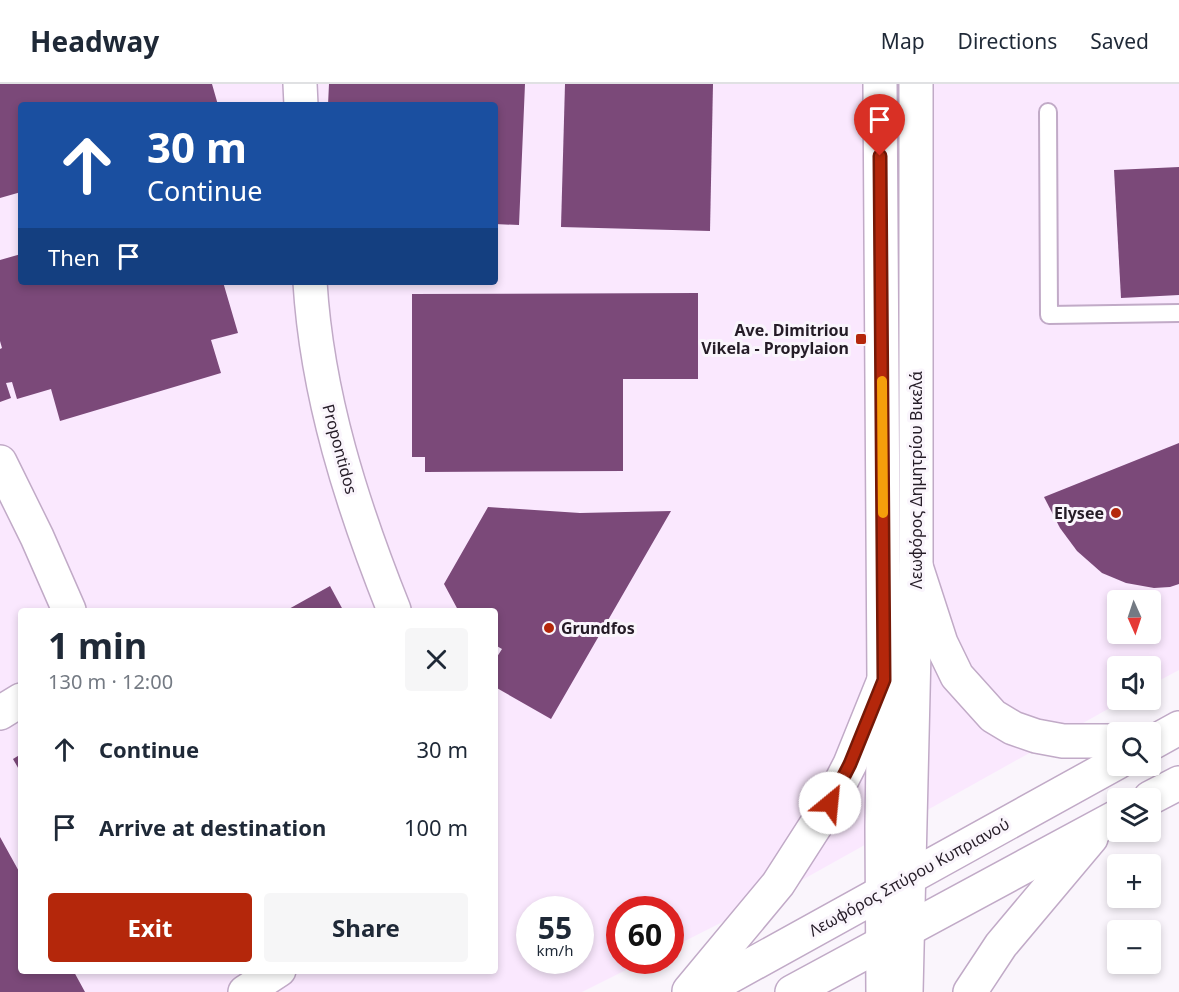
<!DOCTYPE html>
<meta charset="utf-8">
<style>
:root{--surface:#fff;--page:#f6f6f7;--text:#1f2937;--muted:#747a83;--line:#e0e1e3;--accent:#b4270b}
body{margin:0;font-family:"Noto Sans",sans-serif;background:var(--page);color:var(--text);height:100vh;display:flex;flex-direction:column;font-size:22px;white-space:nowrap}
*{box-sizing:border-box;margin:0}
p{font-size:20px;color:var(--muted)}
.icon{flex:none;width:33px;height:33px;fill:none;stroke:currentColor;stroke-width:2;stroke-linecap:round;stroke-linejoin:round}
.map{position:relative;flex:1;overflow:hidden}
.panel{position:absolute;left:18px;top:524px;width:480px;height:366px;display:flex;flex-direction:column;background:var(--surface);border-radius:6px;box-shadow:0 3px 9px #0003}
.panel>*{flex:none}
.banner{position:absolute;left:18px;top:18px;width:480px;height:183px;border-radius:6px;box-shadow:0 3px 9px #0003;background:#1a4fa0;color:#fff;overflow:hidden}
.needle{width:39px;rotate:177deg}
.controls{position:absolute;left:1107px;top:506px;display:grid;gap:12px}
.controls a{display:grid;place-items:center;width:54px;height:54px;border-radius:6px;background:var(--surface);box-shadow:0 3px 9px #0003;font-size:30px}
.speed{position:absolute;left:516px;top:812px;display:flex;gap:12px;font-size:30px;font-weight:700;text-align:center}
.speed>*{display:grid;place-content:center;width:78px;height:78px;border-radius:50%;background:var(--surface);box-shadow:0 3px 9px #0003;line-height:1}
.speed small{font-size:15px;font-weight:400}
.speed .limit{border:9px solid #d22;background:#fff;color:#111}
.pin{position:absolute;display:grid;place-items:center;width:51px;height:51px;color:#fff;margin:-62px -26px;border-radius:50% 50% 50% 0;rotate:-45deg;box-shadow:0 0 6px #0007}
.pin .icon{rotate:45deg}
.me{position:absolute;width:66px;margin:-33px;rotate:28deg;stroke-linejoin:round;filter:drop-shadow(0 0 4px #0008)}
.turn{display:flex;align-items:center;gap:21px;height:126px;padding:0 30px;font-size:27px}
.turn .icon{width:78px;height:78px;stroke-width:2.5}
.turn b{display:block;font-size:42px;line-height:51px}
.then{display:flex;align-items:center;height:57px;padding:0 30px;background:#0003;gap:12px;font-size:22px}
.round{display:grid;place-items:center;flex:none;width:63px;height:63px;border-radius:6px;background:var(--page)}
.head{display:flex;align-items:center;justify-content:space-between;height:102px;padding:0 30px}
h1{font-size:36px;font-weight:700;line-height:45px}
.primary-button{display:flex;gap:12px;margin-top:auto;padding:12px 30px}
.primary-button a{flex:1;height:69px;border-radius:6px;background:var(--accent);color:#fff;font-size:24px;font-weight:700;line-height:69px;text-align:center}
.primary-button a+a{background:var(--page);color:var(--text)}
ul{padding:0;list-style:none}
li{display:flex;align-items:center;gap:18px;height:78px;padding:0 30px}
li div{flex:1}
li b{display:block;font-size:22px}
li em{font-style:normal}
header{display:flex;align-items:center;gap:36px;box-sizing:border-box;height:84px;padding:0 30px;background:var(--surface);border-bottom:2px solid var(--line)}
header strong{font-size:28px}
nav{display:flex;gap:33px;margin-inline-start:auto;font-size:21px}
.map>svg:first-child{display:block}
</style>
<header>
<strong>Headway</strong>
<nav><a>Map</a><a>Directions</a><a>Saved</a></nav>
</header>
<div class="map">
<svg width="1179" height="908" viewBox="0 0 1179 908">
<rect width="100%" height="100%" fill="#faf5fc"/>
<!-- built -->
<path fill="#fae8fe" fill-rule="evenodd" d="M0 0H1179V586L1151 601 1150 582H1118V615H1126L768 815 671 864 670 825H620V876H646L582 908H0ZM21 21H495V198H21ZM1118 516H1150V549H1118ZM21 526H495V886H21ZM530 825H580V876H530Z"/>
<!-- building -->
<g fill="#7b4979">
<path d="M0 0H212L218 21H21V108L0 114Z"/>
<path d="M329 0H525L519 141 495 140V21H328Z"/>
<path d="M565 0H713L710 147 561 143Z"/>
<path d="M1179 83V211L1121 214 1114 86Z"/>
<path d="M21 170V198H223L238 249 211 256 221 289 60 337 51 305 17 315 12 298 6 299 11 314 0 318V265L2 264 0 257V176Z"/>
<path d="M698 209V295H623V387L425 388V373H412V210Z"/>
<path d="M1179 359V500L1170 503 1154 504 1126 499 1102 489 1077 467 1060 444 1044 413Z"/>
<path d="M488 423 580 429 671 427 551 635 495 603V576L502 565 495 561V526H458L444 500Z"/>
<path d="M330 502 343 526H287Z"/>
<path d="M21 670V689L13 675Z"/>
<path d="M0 753 21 791V886H73L85 908H0Z"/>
</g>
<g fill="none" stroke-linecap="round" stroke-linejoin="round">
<defs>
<path id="service" d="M1048 28 1049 231 1179 229"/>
<g id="minor">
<path d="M300 0 301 21"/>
<path d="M310 198C317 312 352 421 394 526"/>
<path d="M0 378 37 453 69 526"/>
<path d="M0 629 21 616"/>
<path d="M245 908 279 886"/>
</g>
<g id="secondary">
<path d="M880 0 884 596 882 743 883 908"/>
<path d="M906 908 916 482V0"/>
</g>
<g id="primary">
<path d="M916 482 941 559 957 592 993 632 1013 644 1036 652 1063 657H1118"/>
<path d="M1150 660 1179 644"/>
<path d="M1150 714 1179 699"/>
<path d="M689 907 778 800 830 719 850 680 884 596"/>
<path d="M702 908 1118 678"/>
<path d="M792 908 1118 732"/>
<path d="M970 908 1001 861 1091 754"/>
</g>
</defs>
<!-- service casing -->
<use href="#service" stroke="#c1aac7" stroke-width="20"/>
<!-- minor casing -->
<use href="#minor" stroke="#c1aac7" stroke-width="36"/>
<!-- secondary casing -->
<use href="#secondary" stroke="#c1aac7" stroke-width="36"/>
<!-- primary casing -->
<use href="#primary" stroke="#c1aac7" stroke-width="36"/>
<!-- service -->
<use href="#service" stroke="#fff" stroke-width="16"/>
<!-- minor -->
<use href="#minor" stroke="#fff" stroke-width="33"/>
<!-- secondary -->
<use href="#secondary" stroke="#fff" stroke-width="33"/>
<!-- primary -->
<use href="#primary" stroke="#fff" stroke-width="33"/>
</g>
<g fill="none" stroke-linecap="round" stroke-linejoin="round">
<defs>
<path id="route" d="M830 719 850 680 884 596 880 72"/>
</defs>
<!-- route casing -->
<use href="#route" stroke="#751907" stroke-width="15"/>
<!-- route -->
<use href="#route" stroke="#b4270b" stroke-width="10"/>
<!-- slow -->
<path stroke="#f59e0b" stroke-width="10" d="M882 297 883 429"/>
</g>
<!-- markers -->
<g fill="#b4270b" stroke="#faf5fc" stroke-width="2">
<rect x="855" y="249" width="12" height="12" rx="3"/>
<circle cx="1116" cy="429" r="6"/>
<circle cx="549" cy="544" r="6"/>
</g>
<g text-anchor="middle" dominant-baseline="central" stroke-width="6" stroke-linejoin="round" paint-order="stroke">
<!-- poi labels -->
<g font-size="16" font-weight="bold" fill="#251c27" stroke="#faf5fc" text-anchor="end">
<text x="849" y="246">Ave. Dimitriou<tspan x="849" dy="18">Vikela - Propylaion</tspan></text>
<text x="1104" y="429">Elysee</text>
<text x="561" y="544" text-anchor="start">Grundfos</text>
</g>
<!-- street labels -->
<g font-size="16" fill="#251c27" stroke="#faf5fc">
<text transform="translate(340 365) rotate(75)">Propontidos</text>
<text transform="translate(916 396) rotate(-90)">Λεωφόρος Δημητρίου Βικελά</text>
<text transform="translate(909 793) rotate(-29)">Λεωφόρος Σπύρου Κυπριανού</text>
</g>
</g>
</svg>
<div class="controls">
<a><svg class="needle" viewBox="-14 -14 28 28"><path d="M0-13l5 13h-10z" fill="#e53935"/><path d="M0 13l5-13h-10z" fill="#747a83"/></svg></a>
<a><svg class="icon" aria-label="sound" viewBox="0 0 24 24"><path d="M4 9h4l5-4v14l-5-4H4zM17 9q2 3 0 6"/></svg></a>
<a><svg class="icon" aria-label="search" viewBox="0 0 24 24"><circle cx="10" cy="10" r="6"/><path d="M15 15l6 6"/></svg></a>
<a><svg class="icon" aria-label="layers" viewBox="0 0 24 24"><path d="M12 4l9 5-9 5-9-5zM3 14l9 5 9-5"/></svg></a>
<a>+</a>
<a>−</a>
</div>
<div class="speed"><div>55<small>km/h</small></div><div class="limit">60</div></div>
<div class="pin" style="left:880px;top:72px;background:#d93025"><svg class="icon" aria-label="arrive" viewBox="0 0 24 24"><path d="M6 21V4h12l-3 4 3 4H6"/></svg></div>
<svg class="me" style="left:830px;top:719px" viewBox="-20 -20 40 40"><circle r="19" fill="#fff"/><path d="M0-13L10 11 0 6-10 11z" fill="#b4270b"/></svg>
<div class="banner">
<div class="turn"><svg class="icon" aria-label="ahead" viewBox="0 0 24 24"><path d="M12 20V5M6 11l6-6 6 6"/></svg><div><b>30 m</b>Continue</div></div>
<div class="then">Then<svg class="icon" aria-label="arrive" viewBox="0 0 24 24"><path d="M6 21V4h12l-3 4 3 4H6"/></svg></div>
</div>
<section class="panel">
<div class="head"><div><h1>1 min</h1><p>130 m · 12:00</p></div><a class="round"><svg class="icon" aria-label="close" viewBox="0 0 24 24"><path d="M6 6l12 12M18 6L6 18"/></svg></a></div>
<ul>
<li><svg class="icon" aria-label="ahead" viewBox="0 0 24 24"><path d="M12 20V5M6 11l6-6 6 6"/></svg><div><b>Continue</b></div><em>30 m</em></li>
<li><svg class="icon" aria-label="arrive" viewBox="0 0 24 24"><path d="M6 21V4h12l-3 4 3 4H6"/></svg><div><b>Arrive at destination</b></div><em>100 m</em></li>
</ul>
<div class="primary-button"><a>Exit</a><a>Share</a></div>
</section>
</div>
